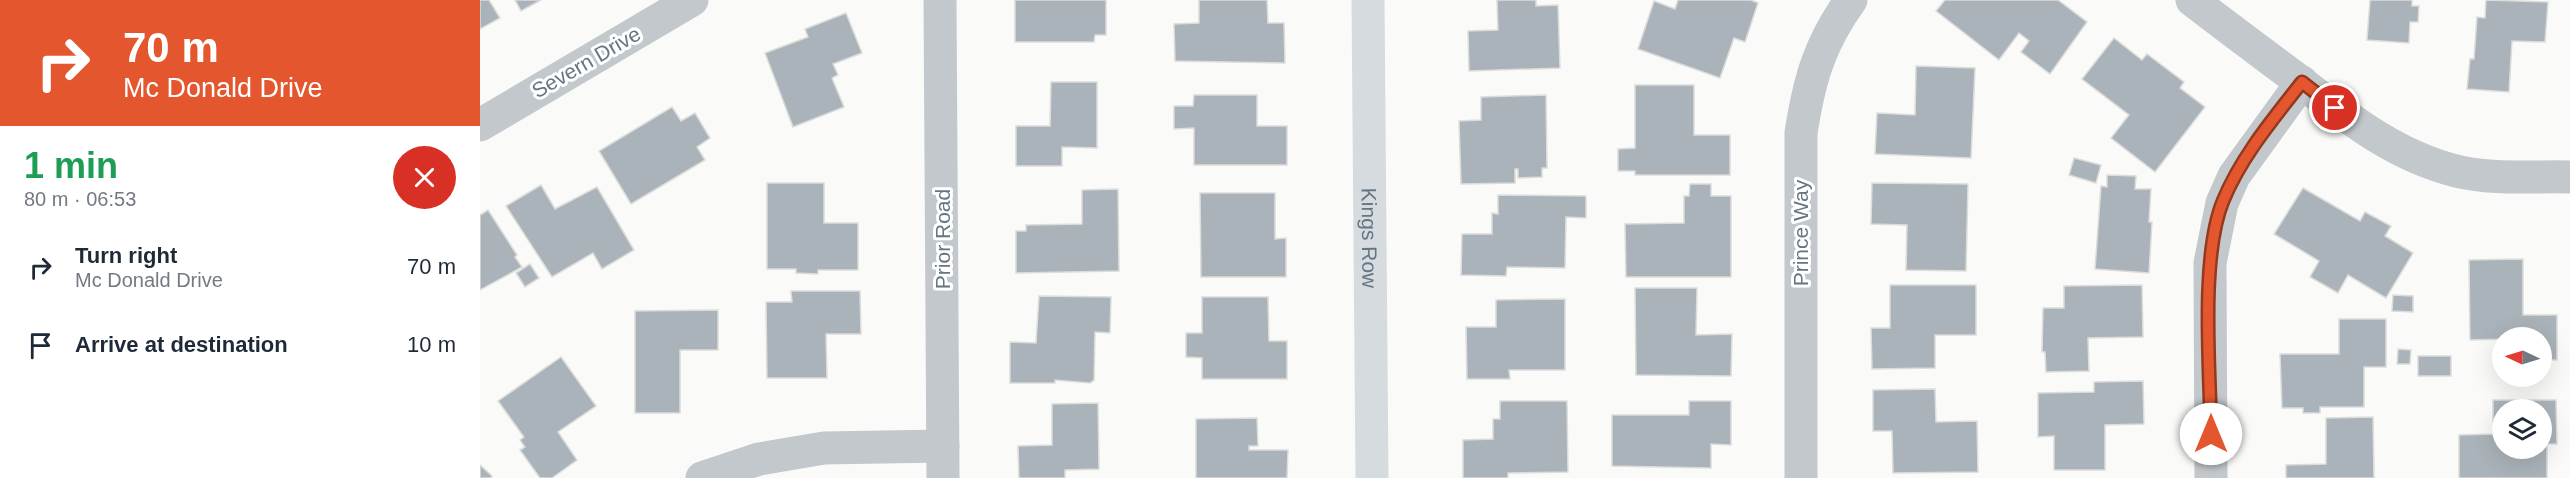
<!DOCTYPE html>
<meta charset="utf-8">
<style>
:root{--surface:#fff;--page:#f6f6f7;--text:#1f2937;--muted:#747a83}
body{margin:0;font-family:Helvetica,sans-serif;background:var(--page);color:var(--text);height:100vh;display:flex;flex-direction:column;font-size:22px;white-space:nowrap}
*{box-sizing:border-box;margin:0}
p{font-size:20px;color:var(--muted)}
.icon{flex:none;width:33px;height:33px;fill:none;stroke:currentColor;stroke-width:2;stroke-linecap:round;stroke-linejoin:round}
.map{position:relative;flex:1;overflow:hidden}
.details{display:flex;flex-direction:column;background:var(--surface);width:480px}
.details>*{flex:none}
.top-card{background:#e4572e;color:#fff;overflow:hidden}
.needle{width:39px;rotate:274deg}
.buttons{position:absolute;left:2012px;top:327px;display:grid;gap:12px}
.buttons a{display:grid;place-items:center;width:60px;height:60px;border-radius:50%;background:var(--surface);box-shadow:0 6px 24px #0002;font-size:30px}
.pin{position:absolute;display:grid;place-items:center;width:51px;height:51px;color:#fff;margin:-26px;border:3px solid #fff;border-radius:50%;box-shadow:0 2px 6px #0007}
.me{position:absolute;width:66px;margin:-33px;rotate:0deg;stroke-linejoin:round;filter:drop-shadow(0 0 4px #0008)}
.turn{display:flex;align-items:center;gap:21px;height:126px;padding:0 24px;font-size:27px}
.turn .icon{width:78px;height:78px;stroke-width:2.5}
.turn b{display:block;font-size:42px;line-height:51px}
.round{display:grid;place-items:center;flex:none;width:63px;height:63px;border-radius:32px;background:var(--page)}
.overview{display:flex;align-items:center;justify-content:space-between;height:102px;padding:0 24px}
h1{font-size:36px;font-weight:600;line-height:45px;color:#1e9e55}
ul{padding:0;list-style:none}
li{display:flex;align-items:center;gap:18px;height:78px;padding:0 24px}
li div{flex:1}
li b{display:block;font-size:22px}
li em{font-style:normal}
main{display:flex;flex:1;min-height:0}
.map>svg:first-child{display:block}
</style>
<main>
<section class="details">
<div class="top-card">
<div class="turn"><svg class="icon" aria-label="right" viewBox="0 0 24 24"><path d="M7 20v-9h11M14 6l5 5-5 5"/></svg><div><b>70 m</b>Mc Donald Drive</div></div>
</div>
<div class="overview"><div><h1>1 min</h1><p>80 m · 06:53</p></div><a class="round" style="background:#d93025;color:#fff"><svg class="icon" aria-label="close" viewBox="0 0 24 24"><path d="M6 6l12 12M18 6L6 18"/></svg></a></div>
<ul>
<li><svg class="icon" aria-label="right" viewBox="0 0 24 24"><path d="M7 20v-9h11M14 6l5 5-5 5"/></svg><div><b>Turn right</b><p>Mc Donald Drive</p></div><em>70 m</em></li>
<li><svg class="icon" aria-label="arrive" viewBox="0 0 24 24"><path d="M6 21V4h12l-3 4 3 4H6"/></svg><div><b>Arrive at destination</b></div><em>10 m</em></li>
</ul>
</section>
<div class="map">
<svg width="2090" height="478" viewBox="0 0 2090 478">
<rect width="100%" height="100%" fill="#fafaf8"/>
<!-- building -->
<g fill="#aab3b9" stroke="#dcdcda" stroke-width="1.5" fill-rule="evenodd">
<path d="M0 0H9L20 18 0 29Z"/>
<path d="M35 0H61L41 11Z"/>
<path d="M535 0H626V35H615L614 42H535Z"/>
<path d="M719 0H787L788 23H804L805 63 695 61 694 24 719 23Z"/>
<path d="M1017 0H1056V6L1078 5 1080 68 989 71 988 31 1018 30Z"/>
<path d="M1198 0H1271L1278 3 1265 42 1254 38 1240 78 1158 49 1174 1 1195 9Z"/>
<path d="M1465 0H1578L1607 22 1570 74 1541 52 1549 41 1539 33 1519 60 1456 11Z"/>
<path d="M1890 0H1932V6H1939L1938 22H1930L1929 43 1887 40Z"/>
<path d="M2006 0 2068 2 2065 42 2032 41 2029 92 1987 89 1990 59H1994L1997 17 2005 18Z"/>
<path d="M366 13 382 53 353 64 358 75 352 78 364 107 313 127 285 53 328 37 325 29Z"/>
<path d="M1634 38 1662 60 1667 54 1704 82 1700 88 1725 107 1675 172 1631 138 1649 115 1602 79Z"/>
<path d="M1436 66 1495 68 1491 158 1395 154 1397 113 1435 115Z"/>
<path d="M571 82H617V148L582 147V166H536V126H570Z"/>
<path d="M1155 85H1214V135H1250V175H1155V171H1138V149L1155 148Z"/>
<path d="M714 95H777V126H807V165H714V128L694 129V106H713Z"/>
<path d="M1066 95 1067 168H1062V177L1038 178V169H1035V183L981 184 979 121 1001 120V97Z"/>
<path d="M192 107 201 121 215 113 230 138 217 147 225 160 151 204 119 151Z"/>
<path d="M1594 158 1621 165 1616 183 1589 175Z"/>
<path d="M1627 175 1656 176 1655 189H1671L1669 222H1672L1669 273 1615 269 1621 186 1627 187Z"/>
<path d="M287 183H344V223H378V270H338V274L316 273V269H287Z"/>
<path d="M1392 183 1488 184 1486 271 1426 270 1427 225 1391 224Z"/>
<path d="M1210 184H1231V196H1251V277H1146L1145 224 1204 223V196H1209Z"/>
<path d="M61 185 75 209 117 187 154 250 122 269 113 253 72 277 26 206Z"/>
<path d="M1823 188 1880 221 1885 212 1911 226 1905 236 1933 253 1906 298 1868 275 1858 293 1830 277 1839 261 1794 234Z"/>
<path d="M638 189 639 271 536 273V231H546V225L602 224V190Z"/>
<path d="M720 193H795V239L806 238V277H721Z"/>
<path d="M1018 195 1106 196V218L1086 217 1085 268 1027 267 1026 276 981 275 982 234H1012V213L1018 214Z"/>
<path d="M8 210 37 255 35 257 42 267 0 290V215Z"/>
<path d="M2043 259V315H2077V360H2061V338L1990 340 1989 260Z"/>
<path d="M50 264 59 278 45 287 36 273Z"/>
<path d="M1410 285H1496V335H1455V368L1392 369 1391 328H1410Z"/>
<path d="M1662 285 1663 337 1608 338 1609 371 1566 372 1565 352H1562L1563 308H1584V286Z"/>
<path d="M1155 288H1217L1216 335 1252 334 1251 376 1156 375Z"/>
<path d="M311 291H380L381 334H346L347 378H287L286 302H312Z"/>
<path d="M1913 295 1933 296V312L1912 311Z"/>
<path d="M559 296 631 297 630 333 615 332 614 380 610 383 575 380V383H530V342L556 343Z"/>
<path d="M722 297H788L789 341H807V379H722V358L706 357V333H722Z"/>
<path d="M1085 299V370H1029L1030 379H987L986 327H1016V300Z"/>
<path d="M238 310V350H200V413H155V311Z"/>
<path d="M1859 319H1906V367H1884V407H1840V413H1823V408H1802L1800 354H1859Z"/>
<path d="M1918 349 1931 350 1930 364H1917Z"/>
<rect x="1938" y="356" width="33" height="20"/>
<path d="M81 357 116 406 78 432 97 460 72 478H60L40 450 45 447 40 440 44 437 18 401Z"/>
<path d="M1663 381 1664 424 1625 425V470H1574V436L1558 437V393L1614 392V382Z"/>
<path d="M1455 389 1456 422 1497 421 1498 472 1413 473 1412 431H1393V390Z"/>
<path d="M2013 400H2076L2077 444H2067V478H1979V435L2013 434ZM2022 410H2061V448H2022Z"/>
<path d="M1020 401H1087L1088 472 1028 473V478H983V440L1013 439V419H1020Z"/>
<path d="M1209 401H1251V445L1231 444V468L1132 466V415H1209Z"/>
<path d="M618 403 619 469 585 470V478H539L538 446 572 445V404Z"/>
<path d="M1893 417 1894 478H1806V465L1846 464V418Z"/>
<path d="M777 418 778 446H769V450H808L807 478H716V419Z"/>
<path d="M0 465 12 476 11 478H0Z"/>
</g>
<g fill="none" stroke-linecap="round" stroke-linejoin="round">
<!-- minor -->
<g stroke="#c3c8cc" stroke-width="33">
<path d="M460 0 463 478"/>
<path d="M1712 0C1748 28 1785 55 1822 83 1869 119 1916 156 1976 171 2012 180 2053 176 2090 177"/>
<path d="M0 125 212 0"/>
<path d="M222 478 279 459 344 448 463 446"/>
<path d="M1321 478V133C1329 81 1339 44 1371 0"/>
<path d="M1731 478 1730 263 1742 203 1754 176 1822 82"/>
</g>
<!-- major -->
<path stroke="#d6dbdf" stroke-width="33" id="s1" d="M888 0 892 478"/>
</g>
<g fill="none" stroke-linecap="round" stroke-linejoin="round">
<defs>
<path id="route" d="M1731 434C1730 370 1720 257 1743 201 1761 157 1793 119 1822 82L1855 108"/>
</defs>
<!-- route casing -->
<use href="#route" stroke="#94391e" stroke-width="15"/>
<!-- route -->
<use href="#route" stroke="#e4572e" stroke-width="10"/>
</g>
<g text-anchor="middle" dominant-baseline="central" stroke-width="6" stroke-linejoin="round" paint-order="stroke">
<!-- street labels -->
<g font-size="21" fill="#657683" stroke="#fff">
<text transform="translate(106 62) rotate(-30)">Severn Drive</text>
<text transform="translate(1320 233) rotate(-90)">Prince Way</text>
<text transform="translate(462 239) rotate(-90)">Prior Road</text>
<text stroke="none"><textPath href="#s1" startOffset="238">Kings Row</textPath></text>
</g>
</g>
</svg>
<div class="buttons">
<a><svg class="needle" viewBox="-14 -14 28 28"><path d="M0-13l5 13h-10z" fill="#e53935"/><path d="M0 13l5-13h-10z" fill="#747a83"/></svg></a>
<a><svg class="icon" aria-label="layers" viewBox="0 0 24 24"><path d="M12 4l9 5-9 5-9-5zM3 14l9 5 9-5"/></svg></a>
</div>
<div class="pin" style="left:1855px;top:108px;background:#d93025"><svg class="icon" aria-label="arrive" viewBox="0 0 24 24"><path d="M6 21V4h12l-3 4 3 4H6"/></svg></div>
<svg class="me" style="left:1731px;top:434px" viewBox="-20 -20 40 40"><circle r="19" fill="#fff"/><path d="M0-13L10 11 0 6-10 11z" fill="#e4572e"/></svg>
</div>
</main>
